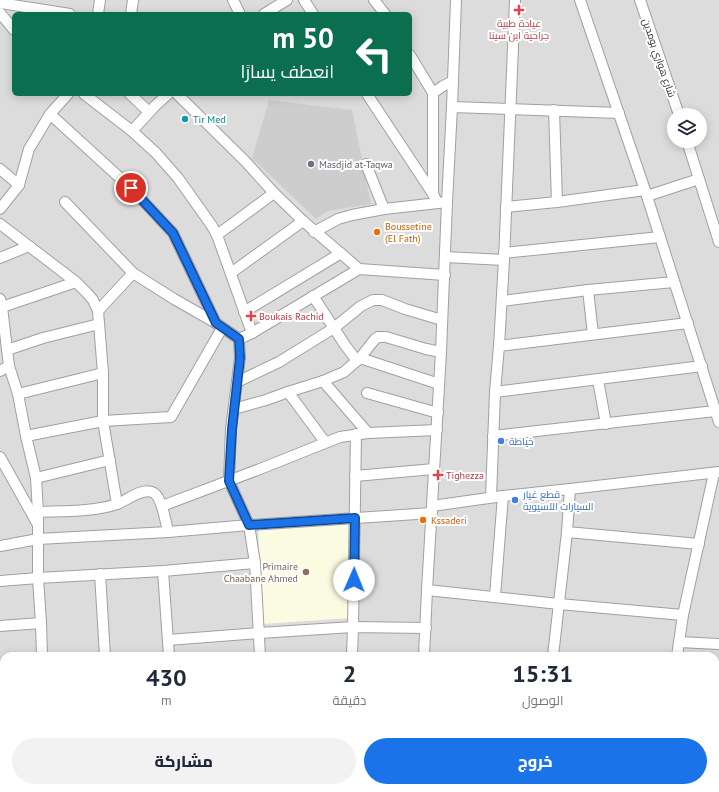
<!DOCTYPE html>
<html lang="ar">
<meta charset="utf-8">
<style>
:root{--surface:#fff;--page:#f2f2f3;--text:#1f2937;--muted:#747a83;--accent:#1a73e8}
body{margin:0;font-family:"PT Sans",Cairo,sans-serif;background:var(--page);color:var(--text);direction:rtl;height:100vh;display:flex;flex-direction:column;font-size:15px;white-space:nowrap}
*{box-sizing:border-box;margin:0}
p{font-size:13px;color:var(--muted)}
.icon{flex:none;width:22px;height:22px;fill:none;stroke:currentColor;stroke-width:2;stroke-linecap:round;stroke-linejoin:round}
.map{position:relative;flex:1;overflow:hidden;direction:ltr}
.drawer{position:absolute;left:0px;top:652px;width:719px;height:140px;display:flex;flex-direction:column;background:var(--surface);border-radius:12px 12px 0 0;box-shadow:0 2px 10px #0003;direction:rtl}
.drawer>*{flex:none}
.banner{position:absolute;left:12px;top:12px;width:400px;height:84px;border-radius:6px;box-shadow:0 2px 10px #0003;direction:rtl;background:#0b6e4f;color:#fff;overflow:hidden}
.buttons{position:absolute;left:667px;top:108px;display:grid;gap:8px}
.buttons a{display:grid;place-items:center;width:40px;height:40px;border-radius:50%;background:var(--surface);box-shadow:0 2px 10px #0003;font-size:20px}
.pin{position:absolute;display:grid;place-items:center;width:34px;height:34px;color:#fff;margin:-17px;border:2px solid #fff;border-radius:50%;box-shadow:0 1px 4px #0007}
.me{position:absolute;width:44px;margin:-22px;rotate:1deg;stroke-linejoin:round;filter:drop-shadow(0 0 3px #0008)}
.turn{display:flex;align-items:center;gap:14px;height:84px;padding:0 12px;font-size:18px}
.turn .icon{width:52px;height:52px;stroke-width:2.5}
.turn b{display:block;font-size:28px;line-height:34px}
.eta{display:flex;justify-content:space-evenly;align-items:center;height:68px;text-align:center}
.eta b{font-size:24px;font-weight:800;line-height:28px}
.cta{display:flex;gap:8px;margin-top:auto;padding:8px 12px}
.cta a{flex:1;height:46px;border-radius:24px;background:var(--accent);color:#fff;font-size:16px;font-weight:800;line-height:46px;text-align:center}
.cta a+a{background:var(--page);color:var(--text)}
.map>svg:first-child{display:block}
</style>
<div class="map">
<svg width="719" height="792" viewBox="0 0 719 792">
<rect width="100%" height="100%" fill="#eeebe6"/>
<!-- residential -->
<path fill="#dcdcdc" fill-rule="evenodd" d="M0 0H719V792H0ZM14 14H410V94H14ZM674 115H700V141H674ZM4 656H715V788H4Z"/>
<!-- education -->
<path fill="#fbfbe2" d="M352 517 350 618 263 624 258 526Z"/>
<!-- religious -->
<path fill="#cdcdcd" d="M269 100 352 110 371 204 328 211 316 219 252 158Z"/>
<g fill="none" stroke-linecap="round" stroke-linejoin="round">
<defs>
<g id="minor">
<path d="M233 0 240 14"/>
<path d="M304 0 313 14"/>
<path d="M374 0 385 14"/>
<path d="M580 0 645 190 719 422"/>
<path d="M640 0 679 115"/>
<path d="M0 3 70 14"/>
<path d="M0 13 14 30"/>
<path d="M98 14 100 0"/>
<path d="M131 14 133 0"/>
<path d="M264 14 287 0"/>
<path d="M410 55 433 93 443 86 453 81"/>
<path d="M433 93V194"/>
<path d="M84 94 132 131 156 153 178 178 212 226 217 235 252 333"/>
<path d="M130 94 149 112"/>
<path d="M177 94 245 161 274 193 303 221 359 269"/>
<path d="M367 94 433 194 437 202"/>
<path d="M452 107 619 113"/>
<path d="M554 110 557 202"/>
<path d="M50 114 131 188 173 233 216 323"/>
<path d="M132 131 155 106 168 94"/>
<path d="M687 141 719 242"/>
<path d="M366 164 384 209"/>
<path d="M0 169 19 185"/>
<path d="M647 196 699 179"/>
<path d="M65 202 133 273 174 299 216 323 239 339 252 333 359 269 445 275"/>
<path d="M506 207 557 202 645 190"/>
<path d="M0 209 19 185 29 149 50 114 68 94"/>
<path d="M0 224 76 282 87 293 93 300 98 311 103 373V421L117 504"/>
<path d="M314 232 338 219 352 215 384 209 447 202"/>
<path d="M217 235 274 193"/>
<path d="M504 253 660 237"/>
<path d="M445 257 504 260"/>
<path d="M0 258 29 246"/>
<path d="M231 273 303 221"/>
<path d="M588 290 593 334"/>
<path d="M313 296 345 345 357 361"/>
<path d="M0 299 2 307 9 366 18 394 26 436 36 478 38 512V578L41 623 42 656"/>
<path d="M502 301 588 290 674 282"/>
<path d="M2 307 76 282"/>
<path d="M98 311 133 273"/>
<path d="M244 312 341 253"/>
<path d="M239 339 240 358 231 429 229 481 249 525 255 563 260 656"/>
<path d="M499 346 688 323"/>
<path d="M7 350 43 338 99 324"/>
<path d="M360 358 439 384"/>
<path d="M0 371 9 366"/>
<path d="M598 380 606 424"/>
<path d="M323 381 368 433"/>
<path d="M237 382 279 362 334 328 361 306 373 300H382L405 309 442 320"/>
<path d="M288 392 325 442"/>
<path d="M495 392 702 366"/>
<path d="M367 393 438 413"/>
<path d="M18 394 103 373"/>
<path d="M234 409 266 400 288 392 323 381 344 372 360 358 375 339 378 337H386L426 349 441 352"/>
<path d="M26 436 103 421 171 417 222 328"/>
<path d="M493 436 715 411"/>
<path d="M0 457 37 523"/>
<path d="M355 476 434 469"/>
<path d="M36 478 110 460"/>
<path d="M491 497 495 392 499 346 504 260 515 0"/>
<path d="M162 506 260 469 340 437 368 433 437 430"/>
<path d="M432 506 503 496 570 489 719 472"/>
<path d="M38 512C62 511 94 512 117 504 126 501 144 486 154 493 162 498 166 523 168 532"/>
<path d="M567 532 699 544"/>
<path d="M0 546 38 539 168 532 249 525 432 513"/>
<path d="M163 571 169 656"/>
<path d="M100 574 105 656"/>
<path d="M0 581 38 578 163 571 255 563"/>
<path d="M427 590 559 604 683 615"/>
<path d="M495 596 503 496"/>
<path d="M0 626 41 623"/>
<path d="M168 640 259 633 353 627 426 628"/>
<path d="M679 642 719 644"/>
<path d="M352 656 353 627 356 434"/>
<path d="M424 656 427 590 441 352 447 202 452 107 456 0"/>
<path d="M553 656 567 532 570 489"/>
<path d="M677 656 683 615 714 473"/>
<path d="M0 690H4"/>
<path d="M715 709H719"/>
<path d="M0 753H4"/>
<path d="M50 788 51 792"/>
<path d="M114 788V792"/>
<path d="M178 788V792"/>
<path d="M269 788 270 792"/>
<path d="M591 788 641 792"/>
<path d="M340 792 341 788"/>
<path d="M414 792 415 788"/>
<path d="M505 792V788"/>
<path d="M556 792 557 788"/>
<path d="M666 792 667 788"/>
</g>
</defs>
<!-- minor casing -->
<use href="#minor" stroke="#a0a0a0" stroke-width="12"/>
<!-- minor -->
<use href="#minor" stroke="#fff" stroke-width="10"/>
</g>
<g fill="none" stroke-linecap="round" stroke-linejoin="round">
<defs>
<path id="route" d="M131 188 173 233 216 323 239 339 240 358 232 429 229 481 249 525 355 518 354 580"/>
</defs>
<!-- route casing -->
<use href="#route" stroke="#114b97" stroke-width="10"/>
<!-- route -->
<use href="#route" stroke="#1a73e8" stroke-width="7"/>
</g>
<!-- markers -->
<g fill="#e0444e" stroke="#fff" stroke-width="1.5">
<path d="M517 4h4v4h4v4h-4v4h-4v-4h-4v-4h4z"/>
<path d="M249 310h4v4h4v4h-4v4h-4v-4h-4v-4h4z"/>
<path d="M436 469h4v4h4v4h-4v4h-4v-4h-4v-4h4z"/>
</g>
<circle fill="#0f9aa8" stroke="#fff" stroke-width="1.5" cx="185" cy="119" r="4"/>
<circle fill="#6b7280" stroke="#fff" stroke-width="1.5" cx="311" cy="164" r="4"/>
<g fill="#e8710a" stroke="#fff" stroke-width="1.5">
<circle cx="377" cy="232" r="4"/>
<circle cx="423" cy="520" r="4"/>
</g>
<g fill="#3f7fe0" stroke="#fff" stroke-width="1.5">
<circle cx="501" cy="441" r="4"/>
<circle cx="515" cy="500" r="4"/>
</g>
<circle fill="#8d6e63" stroke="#fff" stroke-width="1.5" cx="306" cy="572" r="4"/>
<g text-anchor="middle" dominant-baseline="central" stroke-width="4" stroke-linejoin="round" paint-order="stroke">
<!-- health labels -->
<g font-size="10" fill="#be3a42" stroke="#fff" text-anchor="start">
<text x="519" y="23" text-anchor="middle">عيادة طبية<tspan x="519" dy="12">جراحية ابن سينا</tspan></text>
<text x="259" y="316">Boukais Rachid</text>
<text x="446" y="475">Tighezza</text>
</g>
<!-- street labels -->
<g font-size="10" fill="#1f1f1f" stroke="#fff">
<text transform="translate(659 58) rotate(71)">شارع هواري بومدين</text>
</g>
<!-- culture labels -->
<g font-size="10" fill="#0d838f" stroke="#fff" text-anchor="start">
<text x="193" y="119">Tir Med</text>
</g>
<!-- worship labels -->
<g font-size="10" fill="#5b616d" stroke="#fff" text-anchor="start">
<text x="319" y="164">Masdjid at-Taqwa</text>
</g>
<!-- food labels -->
<g font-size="10" fill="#c56008" stroke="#fff" text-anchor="start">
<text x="385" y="226">Boussetine<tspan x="385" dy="12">(El Fath)</tspan></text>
<text x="431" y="520">Kssaderi</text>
</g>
<!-- shop labels -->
<g font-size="10" fill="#366cbe" stroke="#fff" text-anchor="start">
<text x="509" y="441">خياطة</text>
<text x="523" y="494">قطع غيار<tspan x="523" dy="12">السيارات الآسيوية</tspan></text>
</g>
<!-- education labels -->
<g font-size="10" fill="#785e54" stroke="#fff" text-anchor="end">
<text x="298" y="566">Primaire<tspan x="298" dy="12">Chaabane Ahmed</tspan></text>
</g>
</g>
</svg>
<div class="buttons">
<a><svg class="icon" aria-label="layers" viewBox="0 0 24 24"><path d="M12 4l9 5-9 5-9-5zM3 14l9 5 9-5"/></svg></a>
</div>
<div class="pin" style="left:131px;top:188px;background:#d93025"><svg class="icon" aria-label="arrive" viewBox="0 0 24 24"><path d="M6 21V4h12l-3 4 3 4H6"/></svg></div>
<svg class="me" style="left:354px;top:580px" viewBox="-20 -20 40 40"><circle r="19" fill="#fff"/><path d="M0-13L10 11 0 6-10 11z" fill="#1a73e8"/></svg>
<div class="banner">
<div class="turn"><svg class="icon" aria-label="left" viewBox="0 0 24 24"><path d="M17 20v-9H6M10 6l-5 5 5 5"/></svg><div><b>50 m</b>انعطف يسارًا</div></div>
</div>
<section class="drawer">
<div class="eta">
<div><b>15:31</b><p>الوصول</p></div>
<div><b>2</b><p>دقيقة</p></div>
<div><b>430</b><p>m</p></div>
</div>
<div class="cta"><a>خروج</a><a>مشاركة</a></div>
</section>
</div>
